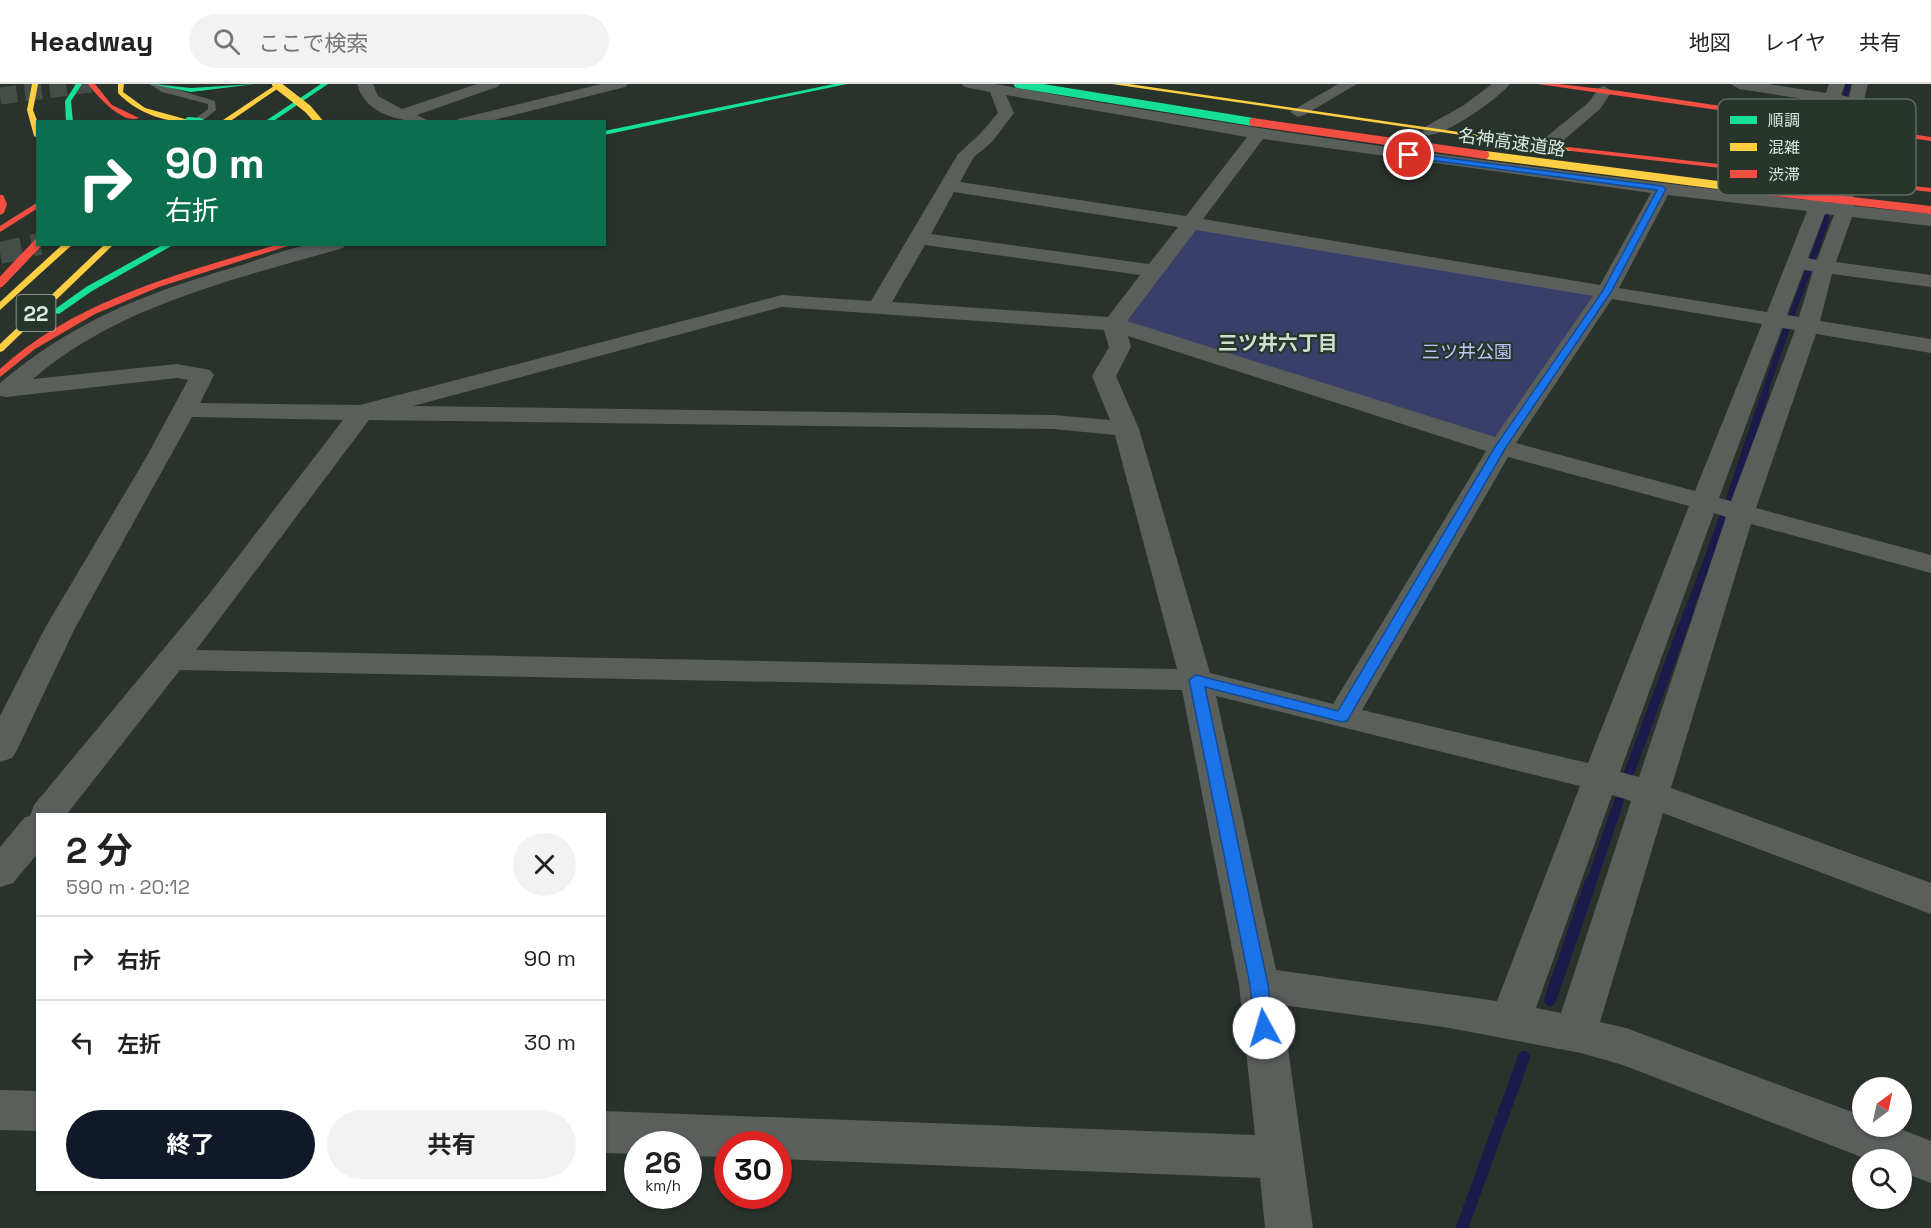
<!DOCTYPE html>
<html lang="ja">
<meta charset="utf-8">
<style>
:root{--surface:#fff;--page:#f2f2f2;--text:#222;--muted:#767676;--line:#e0e0e0;--accent:#111827}
body{margin:0;font-family:"Space Grotesk","Noto Sans JP",sans-serif;background:var(--page);color:var(--text);height:100vh;display:flex;flex-direction:column;font-size:22px;white-space:nowrap}
*{box-sizing:border-box;margin:0}
p{font-size:20px;color:var(--muted)}
.icon{flex:none;width:33px;height:33px;fill:none;stroke:currentColor;stroke-width:2;stroke-linecap:round;stroke-linejoin:round}
.map{position:relative;flex:1;overflow:hidden}
.drawer{position:absolute;left:36px;top:729px;width:570px;height:378px;display:flex;flex-direction:column;background:var(--surface);border-radius:0px;box-shadow:0 2px 4px #0004}
.drawer>*{flex:none}
.banner{position:absolute;left:36px;top:36px;width:570px;height:126px;border-radius:0px;box-shadow:0 2px 4px #0004;background:#0b6e4f;color:#fff;overflow:hidden}
.needle{width:39px;rotate:33deg}
.tools{position:absolute;left:1852px;top:993px;display:grid;gap:12px}
.tools a{display:grid;place-items:center;width:60px;height:60px;border-radius:50%;background:var(--surface);box-shadow:0 2px 4px #0004;font-size:30px}
.speed{position:absolute;left:624px;top:1047px;display:flex;gap:12px;font-size:30px;font-weight:700;text-align:center}
.speed>*{display:grid;place-content:center;width:78px;height:78px;border-radius:50%;background:var(--surface);box-shadow:0 2px 4px #0004;line-height:1}
.speed small{font-size:15px;font-weight:400}
.speed .limit{border:9px solid #d22;background:#fff;color:#111}
.pin{position:absolute;display:grid;place-items:center;width:51px;height:51px;color:#fff;margin:-26px;border:3px solid #fff;border-radius:50%;box-shadow:0 2px 6px #0007}
.me{position:absolute;width:66px;margin:-33px;rotate:354deg;stroke-linejoin:round;filter:drop-shadow(0 0 4px #0008)}
.turn{display:flex;align-items:center;gap:21px;height:126px;padding:0 30px;font-size:27px}
.turn .icon{width:78px;height:78px;stroke-width:2.5}
.turn b{display:block;font-size:42px;line-height:51px}
.round{display:grid;place-items:center;flex:none;width:63px;height:63px;border-radius:32px;background:var(--page)}
.head{display:flex;align-items:center;justify-content:space-between;height:102px;padding:0 30px}
h1{font-size:36px;font-weight:700;line-height:45px}
.primary-button{display:flex;gap:12px;margin-top:auto;padding:12px 30px}
.primary-button a{flex:1;height:69px;border-radius:36px;background:var(--accent);color:#fff;font-size:24px;font-weight:700;line-height:69px;text-align:center}
.primary-button a+a{background:var(--page);color:var(--text)}
ul{padding:0;list-style:none}
li{display:flex;align-items:center;gap:18px;height:84px;padding:0 30px;border-top:2px solid var(--line)}
li div{flex:1}
li b{display:block;font-size:22px}
li em{font-style:normal}
header{display:flex;align-items:center;gap:36px;box-sizing:border-box;height:84px;padding:0 30px;background:var(--surface);border-bottom:2px solid var(--line)}
header strong{font-size:28px}
nav{display:flex;gap:33px;margin-inline-start:auto;font-size:21px}
.search{width:420px;height:54px;background:var(--page);display:flex;align-items:center;gap:15px;box-sizing:border-box;padding:0 21px;border-radius:33px;color:var(--muted);font-size:22px}
.map>svg:first-child{display:block}
</style>
<header>
<strong>Headway</strong>
<div class="search"><svg class="icon" aria-label="search" viewBox="0 0 24 24"><circle cx="10" cy="10" r="6"/><path d="M15 15l6 6"/></svg>ここで検索</div>
<nav><a>地図</a><a>レイヤ</a><a>共有</a></nav>
</header>
<div class="map">
<svg width="1931" height="1144" viewBox="0 0 1931 1144">
<rect width="100%" height="100%" fill="#2a322c"/>
<!-- green -->
<path fill="#393f68" d="M1191 139 1606 208 1501 363 1114 240Z"/>
<g fill="none" stroke-linecap="round" stroke-linejoin="round">
<!-- stream-far4 -->
<g stroke="#1a1a4b" stroke-width="5">
<path d="M1840 38 1848 0"/>
<path d="M1832 92 1839 45"/>
<path d="M1826 138 1827 129"/>
</g>
<!-- stream-far3 -->
<g stroke="#1a1a4b" stroke-width="6">
<path d="M1812 176 1826 137"/>
<path d="M1791 233 1809 185"/>
<path d="M1764 311 1787 243"/>
</g>
<!-- stream-far2 -->
<g stroke="#1a1a4b" stroke-width="8">
<path d="M1730 415 1765 310"/>
<path d="M1688 529 1723 434"/>
</g>
<!-- stream-far1 -->
<g stroke="#1a1a4b" stroke-width="10">
<path d="M1629 689 1689 527"/>
<path d="M1590 802 1619 717"/>
</g>
<!-- stream -->
<g stroke="#1a1a4b" stroke-width="12">
<path d="M1550 916 1590 800"/>
<path d="M1462 1144 1524 973"/>
</g>
<!-- street-tunnel -->
<path stroke="#454d47" stroke-width="17" stroke-dasharray="17 8" stroke-linecap="butt" d="M0 12 91 0"/>
<!-- secondary-tunnel -->
<path stroke="#454d47" stroke-width="22" stroke-dasharray="22 11" stroke-linecap="butt" d="M0 169 40 160"/>
<!-- lane -->
<path fill="#5b5f5c" fill-rule="evenodd" d="M149 0H159L215 17 216 26 201 38H191L208 25V20L162 8Z"/>
<!-- street -->
<g fill="#5b5f5c" fill-rule="evenodd">
<path d="M357 0H373L378 12 402 25 477 0H500L497 3 417 31 431 38C403 38 366 32 357 0Z"/>
<path d="M601 0H628L625 3 486 38H456L458 35Z"/>
<path d="M962 0H995C1265 49 1535 85 1807 116L1803 94 1815 39 1823 18 1739 5 1731 0H1768L1826 9 1829 0H1845L1841 11 1849 13 1852 0H1868C1858 40 1851 80 1854 122L1931 130V142L1852 133 1836 178 1931 191V203L1832 190 1820 237 1931 255V269L1816 250 1756 424 1931 471V489L1751 440 1671 704 1931 799V830L1663 729 1600 938 1626 944 1863 1032V1042H1893L1931 1057V1099L1902 1088V1076H1869L1623 981 1581 969 1444 943 1282 921 1313 1144H1265L1260 1094 778 1075V1060H728V1073L688 1072V1060H638V1070L604 1069V1027L1255 1051 1239 901 1182 606 180 586 67 730H38V769L13 799 0 803V763L25 733 30 732 34 721 210 509 343 336 192 333 75 544 17 666 12 674 0 678V632L45 544 147 372 188 296 177 294 6 313 0 312V299C74 237 143 210 235 183 259 176 289 163 314 160 324 159 335 160 346 160L343 164C236 195 119 221 33 295L177 280 210 286 214 291 200 319 360 321 782 211 871 217 958 70 980 50 998 29 990 8 965 3ZM1006 11 1247 53 1186 132 960 98 974 73 992 58 1014 29ZM1838 20 1847 22C1838 54 1833 87 1835 119L1826 118 1821 94 1831 39ZM1263 55 1651 109 1600 201 1203 135ZM954 108 1178 143 1149 180 931 150ZM1668 111 1807 127 1767 228 1619 204ZM1825 130 1834 131 1817 176 1808 174ZM1196 146 1593 212 1495 353 1127 237ZM925 161 1140 191 1108 233 892 218ZM1804 186 1813 187 1799 233 1787 231ZM1612 215 1762 240 1695 407 1516 359ZM782 223 1104 246 1109 263 1092 292 1110 336 1053 331 413 322ZM1782 244 1795 246 1731 417 1719 414ZM1128 252 1486 367 1333 620 1210 589 1139 345 1116 292 1131 263ZM369 336 1053 345 1115 351 1177 585 196 566ZM1508 373 1689 422 1588 679 1362 626ZM1714 429 1726 433 1639 693 1620 688ZM1216 612 1580 702 1497 917 1276 886ZM1612 711 1631 717 1561 929 1536 924Z"/>
<path d="M1338 0H1357L1304 31 1298 33 1290 28Z"/>
<path d="M1492 0H1510C1499 14 1442 55 1425 51L1423 47 1425 43 1464 21Z"/>
<path d="M1604 2 1612 7 1600 25 1552 66H1540L1537 62 1540 58 1588 19 1599 4Z"/>
<path d="M0 1006 38 1007V1047L0 1046Z"/>
</g>
<!-- fast -->
<g fill="#16e098" fill-rule="evenodd">
<path d="M76 0H82L71 17 73 38H66L65 17Z"/>
<path d="M151 0 191 4 255 0 191 8Z"/>
<path d="M321 0H328L272 38H264Z"/>
<path d="M834 0H847L604 51V47Z"/>
<path d="M164 160H175L92 207 59 230 51 228 86 203Z"/>
</g>
<!-- slow -->
<g fill="#ffcf43" fill-rule="evenodd">
<path d="M32 0H38L33 26 38 39V54L34 52 27 26Z"/>
<path d="M118 0H124L123 8 145 24 192 37C166 40 136 28 118 9Z"/>
<path d="M277 0 283 1 229 38H220Z"/>
<path d="M1112 0H1129L1575 65 1571 67Z"/>
<path d="M63 160H73L0 226V218Z"/>
<path d="M105 160H114L3 267 0 268V260Z"/>
</g>
<!-- jam -->
<g fill="#f24e42" fill-rule="evenodd">
<path d="M88 0H95L112 21 139 34C123 41 97 12 88 0Z"/>
<path d="M1538 0H1558L1620 7 1931 53V57Z"/>
<path d="M1568 63 1931 104V108L1571 67 1567 65Z"/>
<path d="M0 111H3L7 120 4 129 0 131Z"/>
<path d="M38 118V124L0 148V142Z"/>
<path d="M279 160H294L159 203 95 230 35 265 0 293V285C77 215 182 189 279 160Z"/>
</g>
<!-- fast-bridge -->
<g stroke="#16e098" stroke-width="8">
<path d="M1018 0 1253 38"/>
<path d="M189 37 200 38"/>
</g>
<!-- slow-bridge -->
<g stroke="#ffcf43" stroke-width="8">
<path d="M276 0 308 25 319 38"/>
<path d="M1485 71 1764 107"/>
</g>
<!-- jam-bridge-far1 -->
<g stroke="#f24e42" stroke-width="8">
<path d="M1253 38 1485 71"/>
<path d="M1764 107 1931 126"/>
</g>
<!-- jam-bridge -->
<path stroke="#f24e42" stroke-width="9" d="M0 199 38 159"/>
</g>
<!-- route -->
<path fill="#1a73e8" stroke="#114b97" stroke-width="1.5" d="M1409 69 1662 102 1666 105 1611 208 1506 363 1347 637 1342 638 1205 603 1268 901 1273 944 1270 949 1264 952 1257 949 1255 944 1250 901 1189 596 1196 591 1338 627 1495 363 1602 208 1657 106 1406 73V70Z"/>
<g text-anchor="middle" dominant-baseline="central" stroke-width="4.5" stroke-linejoin="round" paint-order="stroke">
<!-- far-street labels -->
<g font-size="18" fill="#dee7e0" stroke="#27352a">
<text transform="translate(1512 58) rotate(8)">名神高速道路</text>
</g>
<!-- far-park labels -->
<g font-size="18" fill="#bdc7fd" stroke="#27352a">
<text x="1467" y="267">三ツ井公園</text>
</g>
<!-- far-neighbourhood labels -->
<g font-size="20" font-weight="bold" fill="#cedfd0" stroke="#27352a">
<text x="1278" y="259">三ツ井六丁目</text>
</g>
<!-- shield labels -->
<rect fill="#27352a" stroke="#a7b2a9" stroke-width="1.5" x="16.5" y="211" width="39" height="36" rx="4.5"/>
<g font-size="21" font-weight="bold" fill="#dee7e0">
<text x="36" y="229">22</text>
</g>
</g>
<!-- legend -->
<rect x="1718" y="15" width="198" height="96" rx="9" fill="#27352a" stroke="#5e6a61" stroke-width="1.5"/>
<rect x="1730" y="32" width="27" height="8" fill="#16e098"/>
<rect x="1730" y="59" width="27" height="8" fill="#ffcf43"/>
<rect x="1730" y="86" width="27" height="8" fill="#f24e42"/>
<g font-size="16" fill="#dee7e0">
<text x="1768" y="42">順調</text>
<text x="1768" y="69">混雑</text>
<text x="1768" y="96">渋滞</text>
</g>
</svg>
<div class="tools">
<a><svg class="needle" viewBox="-14 -14 28 28"><path d="M0-13l5 13h-10z" fill="#e53935"/><path d="M0 13l5-13h-10z" fill="#767676"/></svg></a>
<a><svg class="icon" aria-label="search" viewBox="0 0 24 24"><circle cx="10" cy="10" r="6"/><path d="M15 15l6 6"/></svg></a>
</div>
<div class="speed"><div>26<small>km/h</small></div><div class="limit">30</div></div>
<div class="pin" style="left:1409px;top:71px;background:#d93025"><svg class="icon" aria-label="arrive" viewBox="0 0 24 24"><path d="M6 21V4h12l-3 4 3 4H6"/></svg></div>
<svg class="me" style="left:1264px;top:944px" viewBox="-20 -20 40 40"><circle r="19" fill="#fff"/><path d="M0-13L10 11 0 6-10 11z" fill="#1a73e8"/></svg>
<div class="banner">
<div class="turn"><svg class="icon" aria-label="right" viewBox="0 0 24 24"><path d="M7 20v-9h11M14 6l5 5-5 5"/></svg><div><b>90 m</b>右折</div></div>
</div>
<section class="drawer">
<div class="head"><div><h1>2 分</h1><p>590 m · 20:12</p></div><a class="round"><svg class="icon" aria-label="close" viewBox="0 0 24 24"><path d="M6 6l12 12M18 6L6 18"/></svg></a></div>
<ul>
<li><svg class="icon" aria-label="right" viewBox="0 0 24 24"><path d="M7 20v-9h11M14 6l5 5-5 5"/></svg><div><b>右折</b></div><em>90 m</em></li>
<li><svg class="icon" aria-label="left" viewBox="0 0 24 24"><path d="M17 20v-9H6M10 6l-5 5 5 5"/></svg><div><b>左折</b></div><em>30 m</em></li>
</ul>
<div class="primary-button"><a>終了</a><a>共有</a></div>
</section>
</div>
